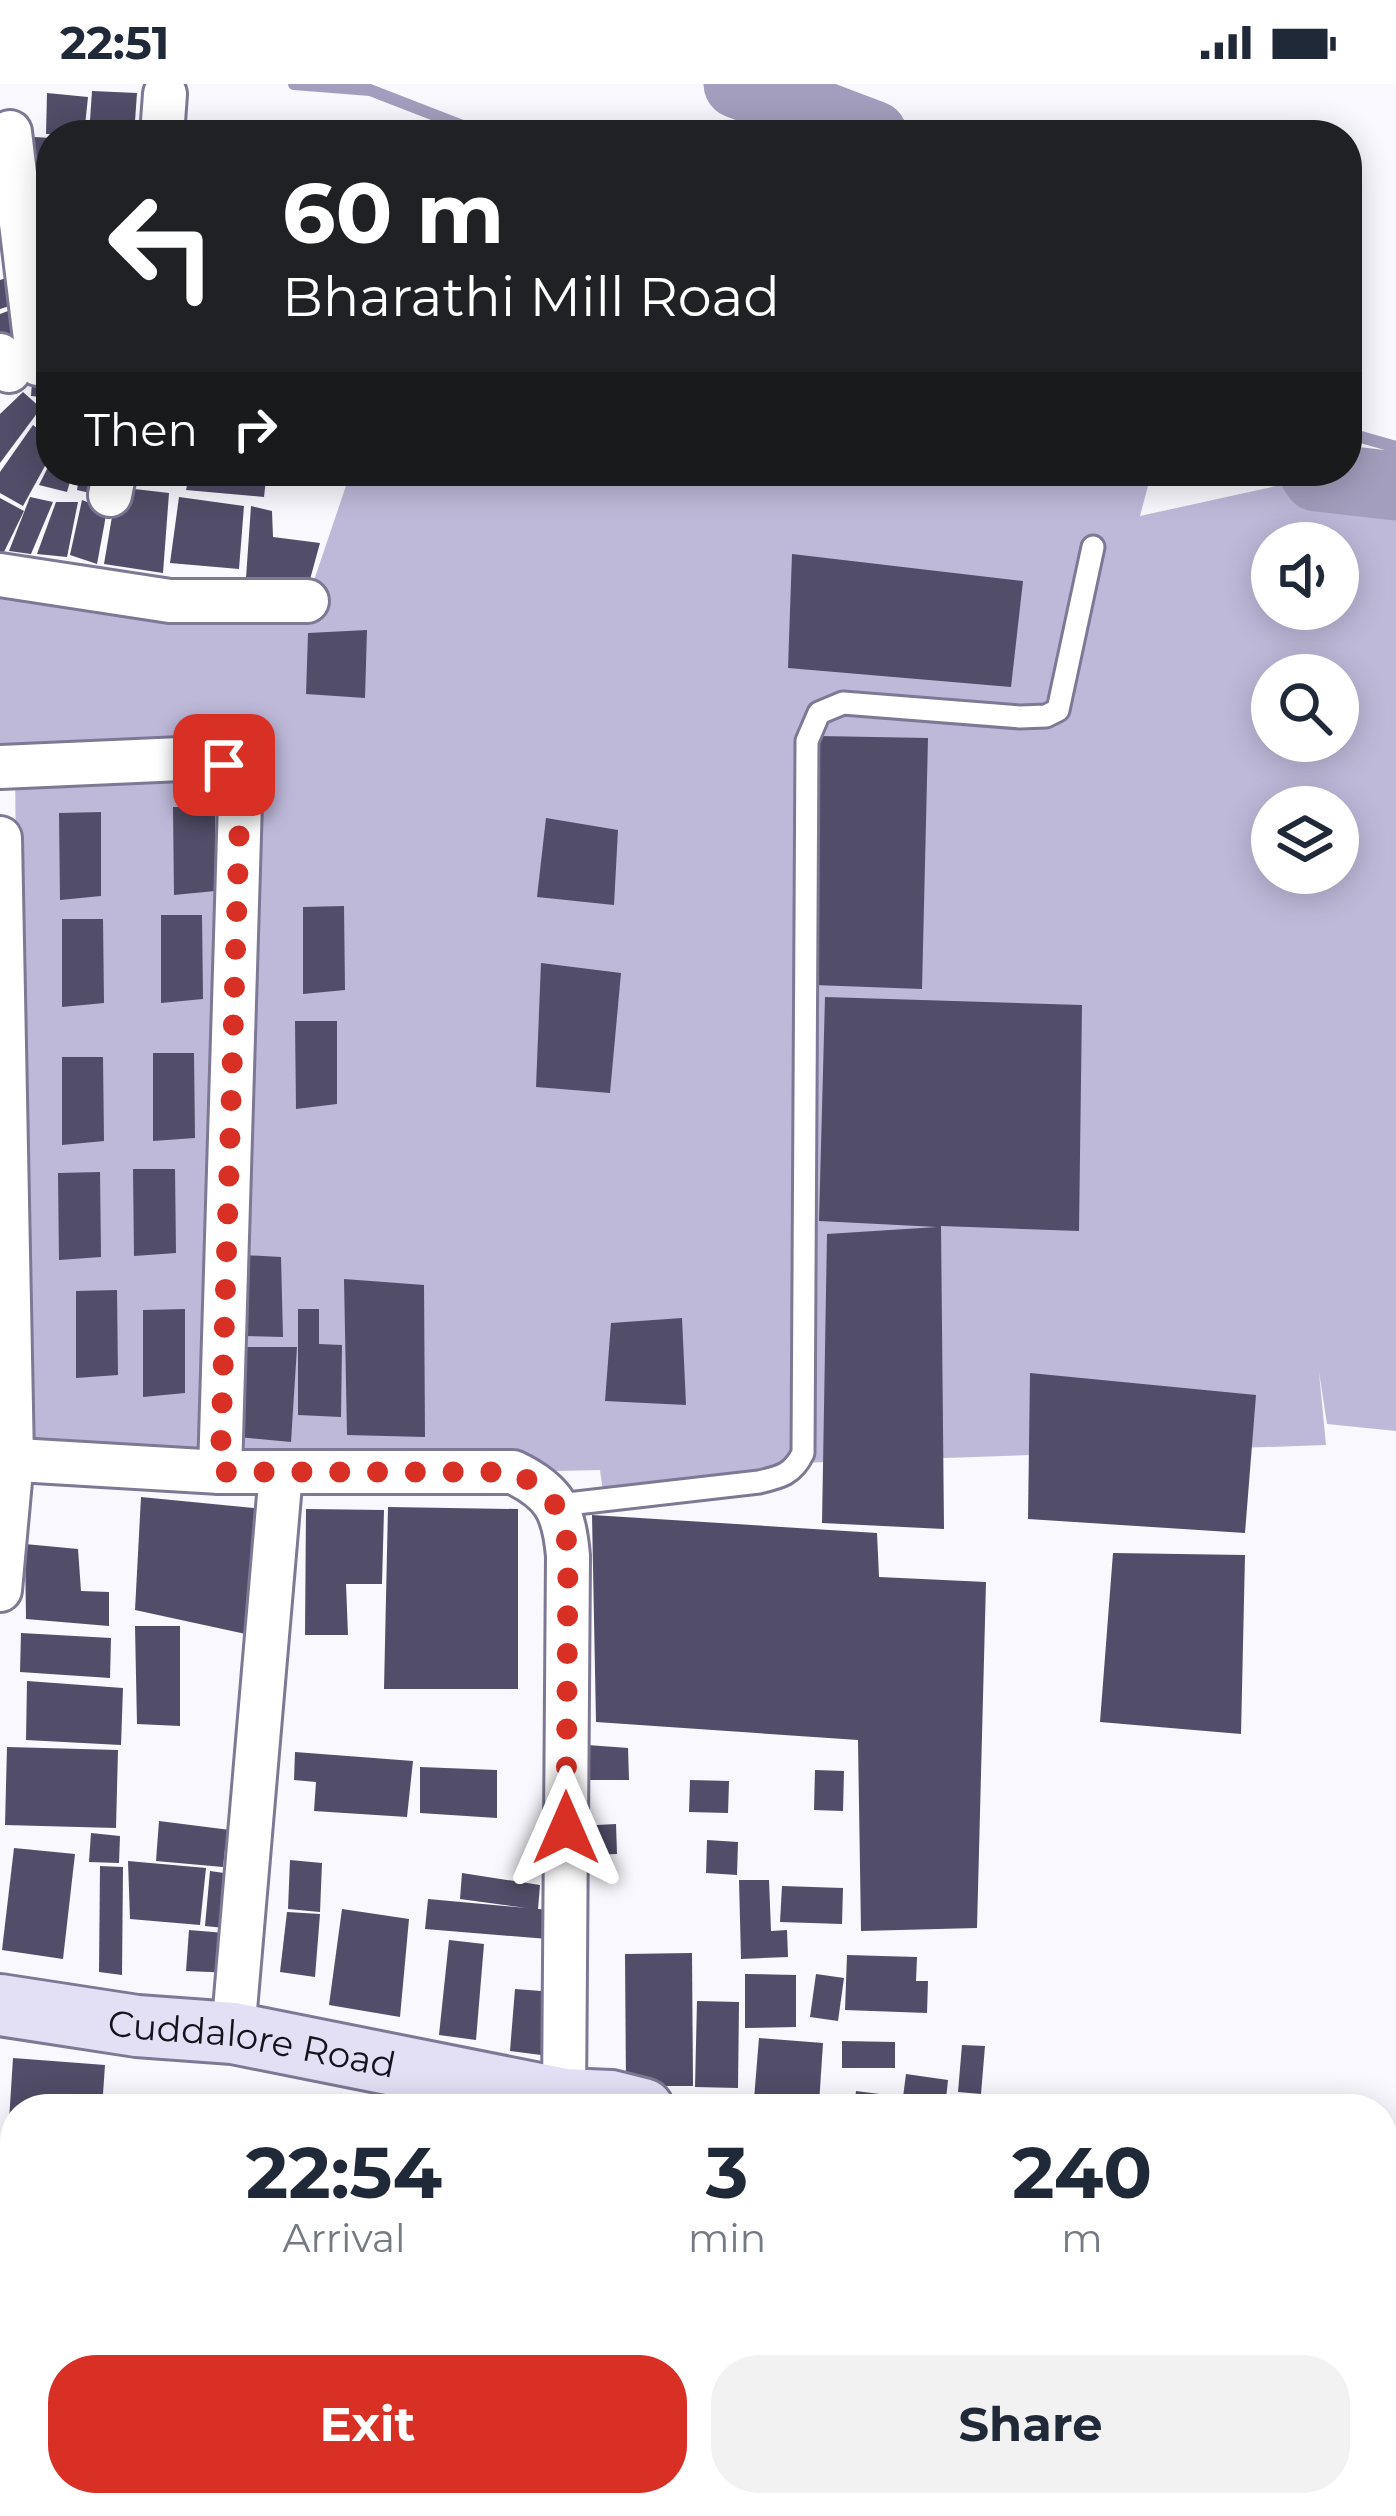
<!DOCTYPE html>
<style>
:root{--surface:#fff;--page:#f2f2f3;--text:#1f2937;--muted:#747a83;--accent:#d93025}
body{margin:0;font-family:Montserrat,sans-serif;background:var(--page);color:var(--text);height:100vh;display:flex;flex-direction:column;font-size:45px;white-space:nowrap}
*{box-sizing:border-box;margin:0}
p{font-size:39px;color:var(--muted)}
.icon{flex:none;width:66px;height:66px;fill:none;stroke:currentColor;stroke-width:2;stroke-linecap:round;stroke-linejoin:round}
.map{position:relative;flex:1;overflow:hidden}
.sheet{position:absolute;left:0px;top:2010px;width:1398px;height:423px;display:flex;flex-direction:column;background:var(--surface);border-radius:48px 48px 0 0;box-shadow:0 6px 30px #0003}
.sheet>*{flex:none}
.hud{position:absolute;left:36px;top:36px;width:1326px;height:366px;border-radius:48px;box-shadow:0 6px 30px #0003;background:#202124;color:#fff;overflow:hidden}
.buttons{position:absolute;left:1251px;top:438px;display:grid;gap:24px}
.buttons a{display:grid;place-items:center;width:108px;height:108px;border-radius:50%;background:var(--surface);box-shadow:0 6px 30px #0003;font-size:60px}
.pin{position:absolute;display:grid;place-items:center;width:102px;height:102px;color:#fff;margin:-51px;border-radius:24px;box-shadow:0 6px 18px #0006}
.me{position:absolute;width:132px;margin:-66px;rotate:0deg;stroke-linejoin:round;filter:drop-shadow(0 0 9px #0008)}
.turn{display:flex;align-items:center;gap:42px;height:252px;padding:0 48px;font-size:54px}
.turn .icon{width:156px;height:156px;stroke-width:2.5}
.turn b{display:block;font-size:84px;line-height:102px}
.then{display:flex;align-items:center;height:114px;padding:0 48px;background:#0003;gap:24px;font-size:45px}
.eta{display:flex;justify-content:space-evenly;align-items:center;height:204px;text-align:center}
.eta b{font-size:72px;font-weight:700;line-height:84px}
.action{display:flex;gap:24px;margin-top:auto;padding:24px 48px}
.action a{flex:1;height:138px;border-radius:48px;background:var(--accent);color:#fff;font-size:48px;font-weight:700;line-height:138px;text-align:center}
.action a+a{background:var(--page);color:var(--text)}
.status{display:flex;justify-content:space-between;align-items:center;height:84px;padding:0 60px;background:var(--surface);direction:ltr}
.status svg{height:33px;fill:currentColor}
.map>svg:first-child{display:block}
</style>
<div class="status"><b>22:51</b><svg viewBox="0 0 49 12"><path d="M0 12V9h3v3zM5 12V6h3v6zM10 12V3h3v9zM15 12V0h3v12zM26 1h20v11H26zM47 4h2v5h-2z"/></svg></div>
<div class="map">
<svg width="1396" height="2432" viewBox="0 0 1396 2432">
<rect width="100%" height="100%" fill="#f9f8fe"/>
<!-- forest -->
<g fill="#beb9d9" fill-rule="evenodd">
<path d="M351 387H1152L1140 432 1317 393 1396 406V1347L1327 1340 1319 1288 1326 1361 799 1379 604 1416 600 1386 513 1388 239 1371 258 693 225 689 220 1388 22 1376 15 682 0 669V496L307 517ZM1272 459H1338V525H1272ZM1272 591H1338V657H1272ZM1272 723H1338V789H1272Z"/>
<path d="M15 2172V2388L0 2391V2174Z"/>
<path d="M1383 2294 1396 2299V2432H1272L1276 2418H1383Z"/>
<path d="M143 2418H272L275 2432H145Z"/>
<path d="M803 2418 931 2422 934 2432H806Z"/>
</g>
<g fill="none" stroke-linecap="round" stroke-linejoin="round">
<!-- stream -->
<g stroke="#a39ebd" stroke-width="12">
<path d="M294 0 370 6 486 51"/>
<path d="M1347 349 1396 363"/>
</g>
<!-- river -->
<g stroke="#a39ebd" stroke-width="69">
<path d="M738 0 873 51"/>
<path d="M1313 387 1317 393 1396 402"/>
</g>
</g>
<!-- building -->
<g fill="#524d68">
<path d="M92 7 137 9 134 51H89Z"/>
<path d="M47 9 88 13 84 51 46 50Z"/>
<path d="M18 52 51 54V120H25Z"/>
<path d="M27 124H51V173L33 172Z"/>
<path d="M21 189 26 217 0 225V196Z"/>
<path d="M24 221 29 249 0 255V230Z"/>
<path d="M33 285 51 286V314L31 312Z"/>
<path d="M23 308 41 324 0 379V330Z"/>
<path d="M33 341 51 354V371L23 422 0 409V388Z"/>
<path d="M51 377V387H73L67 408 39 401Z"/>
<path d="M80 387H108L103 412 77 406Z"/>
<path d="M124 387H160L158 401 123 397Z"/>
<path d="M190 387H267L264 413 186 406Z"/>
<path d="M117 403 169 409 163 489 104 480Z"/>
<path d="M30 413 53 418 31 470 9 467Z"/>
<path d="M179 413 244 422 239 485 170 479Z"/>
<path d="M0 414 24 427 0 476Z"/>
<path d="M82 416 107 426 97 480 70 471Z"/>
<path d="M56 418H78L67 473 37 470Z"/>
<path d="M251 422 272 427 273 453 320 459 309 499 246 494Z"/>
<path d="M792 470 1023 497 1011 603 788 584Z"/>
<path d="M367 546 365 614 306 610 308 549Z"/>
<path d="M819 652 928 654 922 905 814 901Z"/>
<path d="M173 723H215V807L174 811Z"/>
<path d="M101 728V812L60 816 59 729Z"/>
<path d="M546 734 618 746 614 821 537 813Z"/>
<path d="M344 822 345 906 303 910V823Z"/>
<path d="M161 831H202L203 915 161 919Z"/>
<path d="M62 835H103L104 919 62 923Z"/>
<path d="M541 879 621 889 610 1009 536 1003Z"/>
<path d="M825 913 1082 921 1079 1147 941 1142 944 1445 822 1439 827 1150 937 1143 819 1137Z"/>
<path d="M295 937H337V1020L296 1025Z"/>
<path d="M153 969H194L195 1054 153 1057Z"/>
<path d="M62 973H103L104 1057 62 1061Z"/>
<path d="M133 1085H175L176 1169 134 1172Z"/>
<path d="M100 1088 101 1173 59 1176 58 1089Z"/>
<path d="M244 1171 281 1173 283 1253 243 1252Z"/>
<path d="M344 1195 424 1201 425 1353 347 1351Z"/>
<path d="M117 1206 118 1291 76 1294V1207Z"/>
<path d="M185 1225V1309L143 1313V1226Z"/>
<path d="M298 1225H319V1260L342 1261 341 1333 298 1331Z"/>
<path d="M682 1234 686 1321 605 1317 611 1239Z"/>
<path d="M241 1263H297L291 1358 238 1353Z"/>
<path d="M1030 1289 1256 1311 1245 1449 1028 1435Z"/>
<path d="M141 1413 263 1425 259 1553 135 1526Z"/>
<path d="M388 1423 518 1425V1605H384Z"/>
<path d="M306 1425 384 1426 382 1500H346L348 1551H305Z"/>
<path d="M592 1431 877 1449 879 1493 986 1498 977 1844 861 1847 858 1656 596 1638Z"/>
<path d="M25 1460 78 1465 81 1507 109 1508V1542L26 1535Z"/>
<path d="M1113 1469 1245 1471 1241 1650 1100 1638Z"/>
<path d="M135 1542H180V1642L137 1640Z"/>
<path d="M21 1549 111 1554 110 1594 20 1588Z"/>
<path d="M27 1597 123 1604 121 1661 26 1656Z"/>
<path d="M574 1660 628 1664 629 1696H579Z"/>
<path d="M7 1663 118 1666 116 1744 5 1741Z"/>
<path d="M295 1668 413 1677 407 1733 314 1727 316 1698 294 1696Z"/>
<path d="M420 1683 497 1686V1734L420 1729Z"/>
<path d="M815 1686 844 1687 843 1727 814 1726Z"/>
<path d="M690 1696 729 1697 728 1729 689 1728Z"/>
<path d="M159 1737 246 1748V1768L225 1766 223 1783 156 1777Z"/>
<path d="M616 1740 617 1770 580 1771 578 1742Z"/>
<path d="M91 1749 120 1752 119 1779 89 1778Z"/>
<path d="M707 1756 738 1758 737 1791 706 1789Z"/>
<path d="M14 1764 75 1770 63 1875 2 1866Z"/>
<path d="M290 1776 322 1779 320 1828 288 1825Z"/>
<path d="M128 1777 206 1784 200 1841 130 1835Z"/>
<path d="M100 1782 123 1783 122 1891 99 1888Z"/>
<path d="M210 1787 238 1791 234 1845 205 1842Z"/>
<path d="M462 1789 540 1801 538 1825 551 1826 548 1855 425 1845 428 1815 526 1824 460 1815Z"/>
<path d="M739 1796H769L771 1847 787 1846 788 1873 741 1875Z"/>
<path d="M782 1802 843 1804 842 1840 780 1838Z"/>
<path d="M342 1825 409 1835 400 1933 329 1921Z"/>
<path d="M287 1828 320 1830 315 1893 280 1888Z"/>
<path d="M189 1846 237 1850 234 1889 186 1887Z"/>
<path d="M449 1856 484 1860 476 1956 439 1951Z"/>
<path d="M692 1869 693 2002H626L625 1870Z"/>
<path d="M847 1871 917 1873 916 1897H928L927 1929 845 1926Z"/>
<path d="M745 1890 796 1891V1943L745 1944Z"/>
<path d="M816 1890 844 1894 838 1937 810 1933Z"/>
<path d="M515 1905 554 1908 549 1972 510 1967Z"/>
<path d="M697 1917 739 1918 738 2004 695 2003Z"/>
<path d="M759 1954 823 1959 819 2020 754 2015Z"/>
<path d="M842 1957 895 1958V1984H842Z"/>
<path d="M962 1961 985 1962 981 2010 958 2008Z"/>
<path d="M13 1974 105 1981 102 2025H15V2146H2Z"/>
<path d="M906 1990 948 1996 945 2025H854L856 2007 903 2013Z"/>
<path d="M957 2013 981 2016 979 2025H955Z"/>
<path d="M15 2385V2418L68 2420 0 2432V2389Z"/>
<path d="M289 2418H353L355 2432H291Z"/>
<path d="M360 2418H407L409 2432H362Z"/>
<path d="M422 2418H475L476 2432H423Z"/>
<path d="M661 2418H781L782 2432H663Z"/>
<path d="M1106 2418H1154L1152 2432H1113Z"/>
<path d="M1168 2418H1196L1194 2432H1166Z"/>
<path d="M1200 2418 1224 2420 1222 2432H1198Z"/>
<path d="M1236 2418H1269L1267 2432H1234Z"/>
<path d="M1332 2418H1385L1389 2429 1338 2432Z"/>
<path d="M607 2420 608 2432H540L539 2429Z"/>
</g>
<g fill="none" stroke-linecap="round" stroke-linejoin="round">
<defs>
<path id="service" d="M559 1421 759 1398C781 1393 793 1390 803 1369L807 657 819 629 843 619 1020 633 1046 632 1058 626 1093 463"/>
<g id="minor">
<path d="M10 48 38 280"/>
<path d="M162 51 165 10"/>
<path d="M0 271 9 287"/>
<path d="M110 411 115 387"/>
<path d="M0 491 170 517H307"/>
<path d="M0 683 204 674C228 683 236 693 240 718L220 1388"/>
<path d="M0 754 12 1375 0 1506"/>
<path d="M0 1375 220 1388H513C555 1408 564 1427 568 1472L564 2015"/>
<path d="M233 1949 281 1388"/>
<path d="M646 2418 647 2432"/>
<path d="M803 2418 805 2432"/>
<path d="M964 2418 1059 2432"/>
<path d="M1094 2432 1096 2418"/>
</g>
<g id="secondary">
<path id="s1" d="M0 1921 137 1942 233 1949 564 2015 611 2017 643 2025"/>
<path d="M1383 2198 1396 2201"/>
</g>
</defs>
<!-- service casing -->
<use href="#service" stroke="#7d7893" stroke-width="27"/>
<!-- minor casing -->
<use href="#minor" stroke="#7d7893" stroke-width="48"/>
<!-- secondary casing -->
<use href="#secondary" stroke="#7d7893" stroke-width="66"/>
<!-- service -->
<use href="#service" stroke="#fff" stroke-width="21"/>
<!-- minor -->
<use href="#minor" stroke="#fff" stroke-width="42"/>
<!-- secondary -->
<use href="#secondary" stroke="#e3dff5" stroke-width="60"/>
</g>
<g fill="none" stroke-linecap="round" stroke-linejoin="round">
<!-- route -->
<path stroke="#d93025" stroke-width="21" stroke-dasharray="0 37.8" d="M224 681 236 696 240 718 220 1388H513C554 1408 565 1427 568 1472L566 1744"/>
</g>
<g text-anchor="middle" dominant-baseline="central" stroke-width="12" stroke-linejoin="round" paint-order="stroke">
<!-- street labels -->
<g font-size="36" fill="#15141e" stroke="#f9f8fe">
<text stroke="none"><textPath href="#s1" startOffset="255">Cuddalore Road</textPath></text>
</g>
</g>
</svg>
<div class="buttons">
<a><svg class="icon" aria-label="sound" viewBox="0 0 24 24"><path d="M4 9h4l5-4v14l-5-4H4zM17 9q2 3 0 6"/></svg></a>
<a><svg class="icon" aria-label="search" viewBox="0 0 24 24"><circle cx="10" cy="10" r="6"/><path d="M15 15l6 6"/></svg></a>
<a><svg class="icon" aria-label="layers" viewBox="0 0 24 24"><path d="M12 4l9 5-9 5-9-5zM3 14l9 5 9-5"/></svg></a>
</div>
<div class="pin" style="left:224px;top:681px;background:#d93025"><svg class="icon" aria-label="arrive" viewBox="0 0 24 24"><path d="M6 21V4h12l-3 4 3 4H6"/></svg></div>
<svg class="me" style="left:566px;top:1744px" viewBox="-20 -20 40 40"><path d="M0-17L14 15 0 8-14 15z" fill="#d93025" stroke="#fff" stroke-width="4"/></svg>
<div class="hud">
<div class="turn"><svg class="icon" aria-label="left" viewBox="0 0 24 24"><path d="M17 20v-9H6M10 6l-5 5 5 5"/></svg><div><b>60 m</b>Bharathi Mill Road</div></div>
<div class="then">Then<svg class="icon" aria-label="right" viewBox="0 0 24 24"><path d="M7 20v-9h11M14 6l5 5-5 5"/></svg></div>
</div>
<section class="sheet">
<div class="eta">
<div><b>22:54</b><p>Arrival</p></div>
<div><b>3</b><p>min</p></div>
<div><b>240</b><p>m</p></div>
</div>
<div class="action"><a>Exit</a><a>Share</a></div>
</section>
</div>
